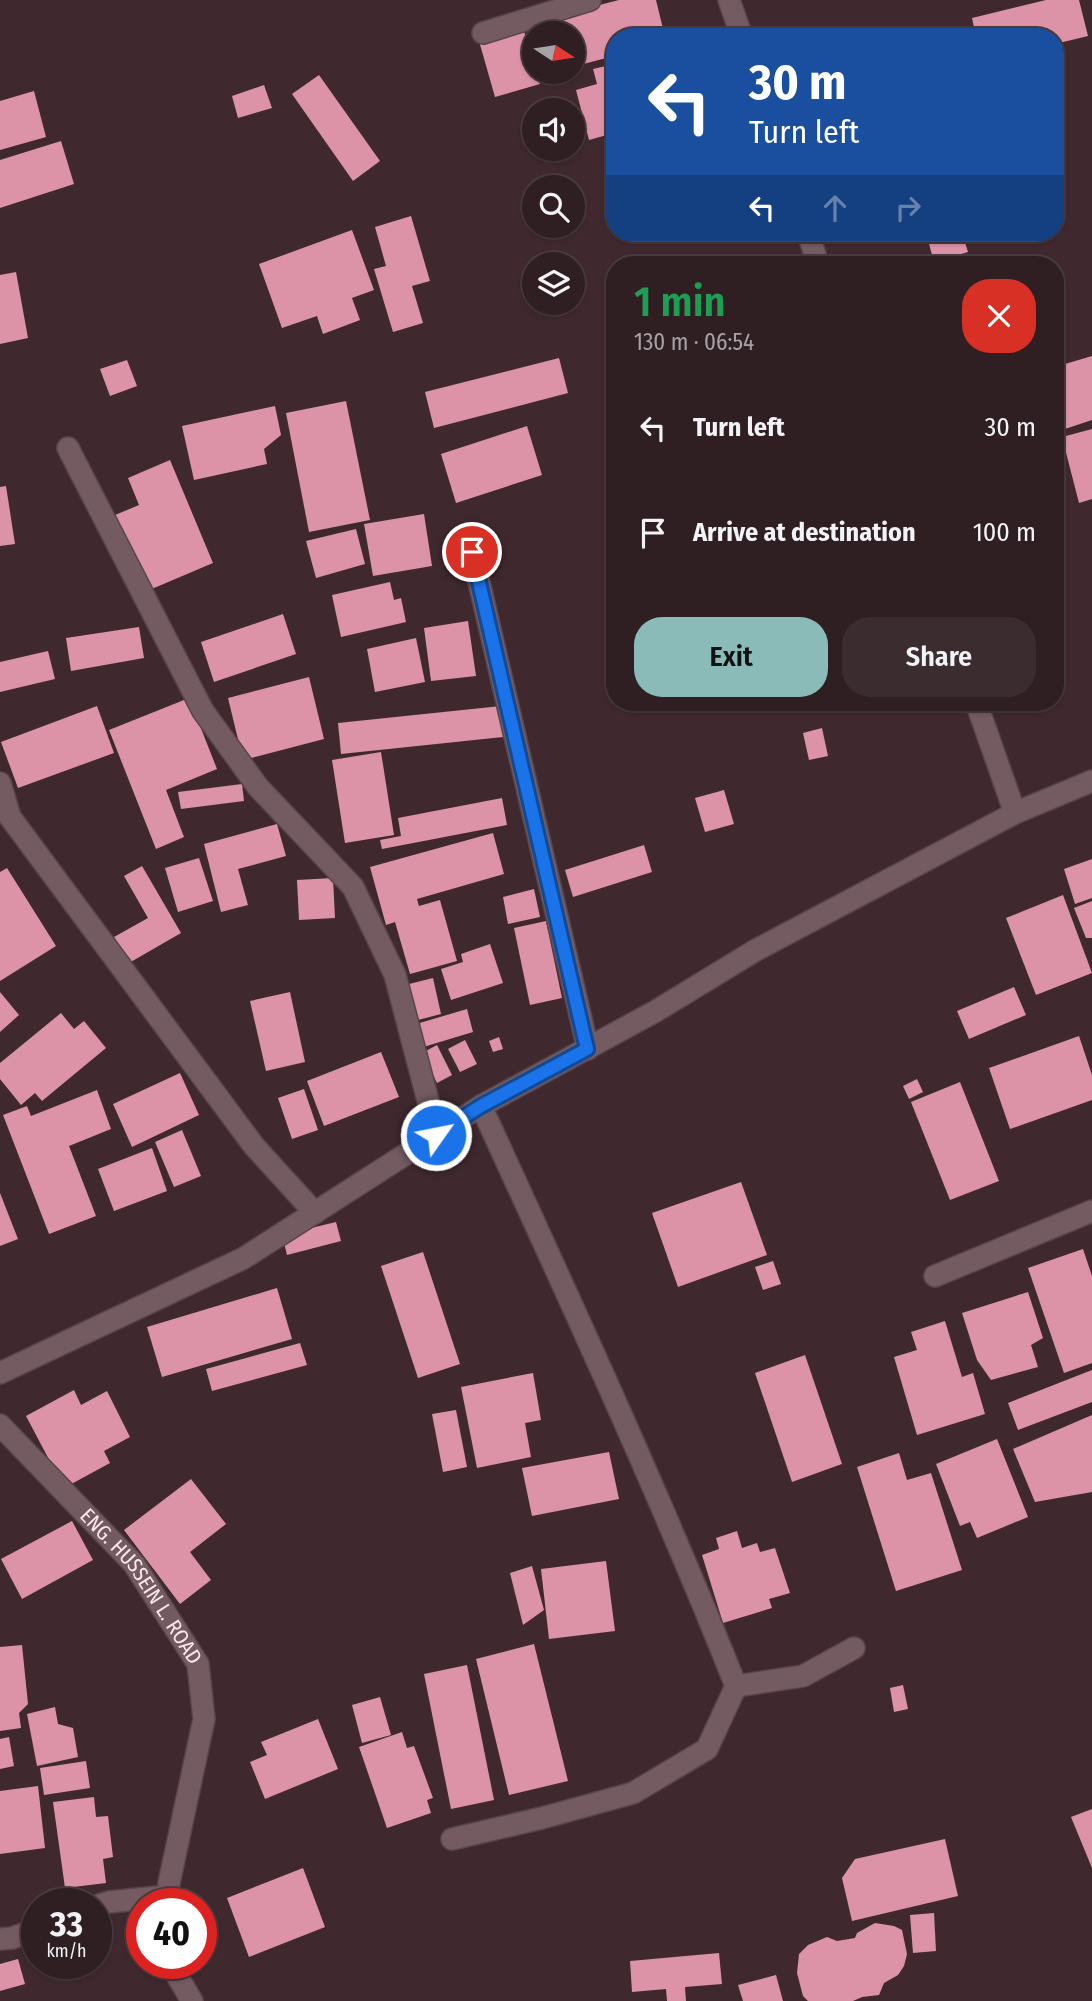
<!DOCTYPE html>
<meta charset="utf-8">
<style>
:root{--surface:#2f1f23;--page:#3b2c30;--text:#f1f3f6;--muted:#a7a2a6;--line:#4a3d41;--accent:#8bbbb9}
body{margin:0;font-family:"Fira Sans Condensed",sans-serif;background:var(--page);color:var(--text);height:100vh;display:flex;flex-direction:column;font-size:26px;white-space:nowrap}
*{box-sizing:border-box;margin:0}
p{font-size:23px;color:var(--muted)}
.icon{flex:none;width:38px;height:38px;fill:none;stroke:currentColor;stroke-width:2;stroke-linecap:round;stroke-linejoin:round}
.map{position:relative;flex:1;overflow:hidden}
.sheet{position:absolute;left:606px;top:256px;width:458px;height:455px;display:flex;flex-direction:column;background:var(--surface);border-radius:28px;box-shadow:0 2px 5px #0004,0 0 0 2px var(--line)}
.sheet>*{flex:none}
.hud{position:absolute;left:606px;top:28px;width:458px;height:214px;border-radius:28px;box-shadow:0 2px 5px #0004,0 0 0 2px var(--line);background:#1a4fa0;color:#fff;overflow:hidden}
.needle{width:46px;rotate:102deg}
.controls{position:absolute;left:522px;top:21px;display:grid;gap:14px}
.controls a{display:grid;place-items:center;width:63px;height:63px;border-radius:50%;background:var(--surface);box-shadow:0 2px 5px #0004,0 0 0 2px var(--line);font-size:35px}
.speed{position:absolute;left:21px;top:1888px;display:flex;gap:14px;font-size:35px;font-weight:700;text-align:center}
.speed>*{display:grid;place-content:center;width:91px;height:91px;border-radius:50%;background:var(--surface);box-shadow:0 2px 5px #0004,0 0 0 2px var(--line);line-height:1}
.speed small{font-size:18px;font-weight:400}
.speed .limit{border:10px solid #d22;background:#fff;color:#111}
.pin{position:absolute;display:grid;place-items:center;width:60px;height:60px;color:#fff;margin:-30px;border:4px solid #fff;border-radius:50%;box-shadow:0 2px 7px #0007}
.me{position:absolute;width:77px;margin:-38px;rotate:57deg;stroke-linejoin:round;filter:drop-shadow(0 0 5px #0008)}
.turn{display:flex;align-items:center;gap:24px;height:147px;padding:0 28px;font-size:32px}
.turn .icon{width:91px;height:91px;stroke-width:2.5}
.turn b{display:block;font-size:49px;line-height:60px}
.lanes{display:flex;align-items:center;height:66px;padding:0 28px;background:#0003;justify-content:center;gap:35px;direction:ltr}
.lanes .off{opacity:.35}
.round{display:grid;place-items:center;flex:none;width:74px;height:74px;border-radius:28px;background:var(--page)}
.overview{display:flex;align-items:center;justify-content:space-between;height:119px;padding:0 28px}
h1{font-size:42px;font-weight:600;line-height:52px;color:#1e9e55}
.cta{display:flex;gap:14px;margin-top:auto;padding:14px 28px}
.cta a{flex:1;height:80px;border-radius:28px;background:var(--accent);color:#111;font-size:28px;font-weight:600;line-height:80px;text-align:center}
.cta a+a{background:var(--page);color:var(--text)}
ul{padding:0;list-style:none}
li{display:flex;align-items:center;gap:21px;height:105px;padding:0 28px}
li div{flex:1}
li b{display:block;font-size:26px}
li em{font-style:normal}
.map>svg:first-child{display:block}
</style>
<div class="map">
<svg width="1092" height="2001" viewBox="0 0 1092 2001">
<rect width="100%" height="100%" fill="#3f292f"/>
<!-- building -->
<g fill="#dc93a8">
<path d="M619 0H656L665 37H614V56L572 67V33H564L560 15Z"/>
<path d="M1046 0H1079L1088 36 1055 44V37H976L972 18Z"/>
<path d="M523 28 534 63V72H536L540 84 495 97 479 41Z"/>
<path d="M614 64V133L589 140 576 90 597 84 593 69Z"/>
<path d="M319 75 380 161 353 181 292 94Z"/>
<path d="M264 85 272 108 238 118 232 96Z"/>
<path d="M34 91 46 137 0 150V101Z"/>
<path d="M61 141 74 184 0 208V160Z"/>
<path d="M411 216 430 281 412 286 423 323 393 332 374 269 386 266 375 227Z"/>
<path d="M352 230 374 290 352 298 360 320 323 334 317 316 282 328 259 264Z"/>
<path d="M824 233H856V234L827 242Z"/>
<path d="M926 233H962L968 252 934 262Z"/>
<path d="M16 272 28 338 0 344V275Z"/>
<path d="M1092 356V420L1062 430 1055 410V367Z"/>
<path d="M559 358 568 393 434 428 425 392Z"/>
<path d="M127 360 137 386 110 396 100 369Z"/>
<path d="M346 401 370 520 309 532 286 413Z"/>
<path d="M275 406 281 435 264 449 267 464 194 480 182 426Z"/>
<path d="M527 426 542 475 456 503 441 454Z"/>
<path d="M1092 429V499L1079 503 1062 437Z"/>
<path d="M170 460 213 563 147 591 115 515 139 505 128 478Z"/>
<path d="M6 486 15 544 0 546V487Z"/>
<path d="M424 514 432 566 373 576 364 524Z"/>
<path d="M356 529 365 564 316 578 306 541Z"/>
<path d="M390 582 394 600 401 598 406 622 341 637 332 595Z"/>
<path d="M283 614 296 654 214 682 201 642Z"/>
<path d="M468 621 476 676 431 681 424 628Z"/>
<path d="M139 627 144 658 71 671 66 638Z"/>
<path d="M416 638 425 682 375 692 367 649Z"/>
<path d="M48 651 55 679 0 692V662Z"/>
<path d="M309 677 324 739 243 760 228 698Z"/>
<path d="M189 698 217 769 166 790 184 837 156 849 109 730Z"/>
<path d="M97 706 114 753 18 788 1 742Z"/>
<path d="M501 706 503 737 341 754 338 723Z"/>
<path d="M822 728 828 756 809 760 803 733Z"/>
<path d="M381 752 394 835 345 843 332 760Z"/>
<path d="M242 784 244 801 181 809 178 792Z"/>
<path d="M724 790 734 824 705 832 695 798Z"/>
<path d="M502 798 507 825 382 849 380 840 401 836 398 818Z"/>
<path d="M277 824 286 856 238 869 248 905 221 912 204 844Z"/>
<path d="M493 833 504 874 417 899 419 906 440 900 457 961 410 974 395 922 386 925 370 867Z"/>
<path d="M644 845 652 872 573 897 565 870Z"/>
<path d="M199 858 213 901 178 912 165 868Z"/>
<path d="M1092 859V898L1075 904 1064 869Z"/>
<path d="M142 866 181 933 129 963 114 937 148 918 124 876Z"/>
<path d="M7 868 56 946 0 981V872Z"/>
<path d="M333 878 335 918 299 920 297 880Z"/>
<path d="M534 889 540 917 508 924 503 897Z"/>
<path d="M1063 895 1092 973 1036 995 1006 918Z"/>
<path d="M1092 901V938H1086L1074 908Z"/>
<path d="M546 921 562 998 530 1005 514 928Z"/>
<path d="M490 944 503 983 451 1000 441 969 463 962 461 954Z"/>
<path d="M433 978 441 1014 414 1021 405 985Z"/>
<path d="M1014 987 1026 1015 969 1039 957 1011Z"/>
<path d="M0 992 19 1015 0 1032Z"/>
<path d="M290 992 305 1062 266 1071 250 1001Z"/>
<path d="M467 1009 473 1032 420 1048 413 1025Z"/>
<path d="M61 1013 74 1029 84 1021 106 1048 42 1101 35 1093 21 1105 0 1079V1063Z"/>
<path d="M1079 1036 1092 1075V1100L1010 1129 989 1068Z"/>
<path d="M499 1037 503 1049 493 1052 489 1041Z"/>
<path d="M465 1040 477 1064 460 1072 448 1049Z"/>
<path d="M437 1045 452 1075 437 1083 422 1053Z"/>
<path d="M381 1052 399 1097 324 1126 307 1081Z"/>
<path d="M180 1073 199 1115 132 1147 113 1104Z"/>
<path d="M917 1079 923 1092 909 1099 903 1086Z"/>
<path d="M960 1082 999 1181 950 1200 911 1102Z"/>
<path d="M304 1089 318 1130 292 1139 278 1098Z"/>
<path d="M97 1090 111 1129 69 1146 96 1216 49 1234 3 1115 27 1106 31 1116Z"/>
<path d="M182 1130 201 1176 174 1187 155 1142Z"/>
<path d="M152 1148 167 1191 114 1211 98 1169Z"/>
<path d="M741 1182 767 1255 678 1287 652 1213Z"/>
<path d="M0 1193 18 1239 0 1246Z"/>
<path d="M336 1222 341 1241 287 1255 282 1235Z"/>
<path d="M1083 1249 1092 1276V1363L1064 1373 1028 1268Z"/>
<path d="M423 1252 460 1364 418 1378 381 1266Z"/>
<path d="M773 1261 781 1284 763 1290 755 1267Z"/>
<path d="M277 1288 292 1339 162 1377 147 1327Z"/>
<path d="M1028 1292 1043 1338 1031 1345 1038 1367 991 1380 977 1360 962 1313Z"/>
<path d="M945 1321 962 1377 973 1373 985 1414 917 1435 894 1357 917 1350 911 1332Z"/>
<path d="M300 1343 307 1365 212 1391 206 1369Z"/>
<path d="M805 1355 842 1464 792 1482 755 1373Z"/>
<path d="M1092 1370V1402L1018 1430 1008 1403Z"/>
<path d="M533 1373 541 1420 525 1423 531 1457 477 1468 461 1387Z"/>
<path d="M74 1390 81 1405 107 1391 130 1437 104 1451 110 1463 64 1488 26 1416Z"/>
<path d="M456 1410 467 1467 443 1472 432 1414Z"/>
<path d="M1092 1415V1492L1035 1502 1013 1449Z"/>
<path d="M997 1439 1028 1517 977 1538 970 1522 960 1526 936 1464Z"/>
<path d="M609 1452 619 1499 532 1516 522 1468Z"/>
<path d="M899 1453 907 1480 931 1473 962 1570 896 1591 857 1467Z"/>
<path d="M191 1479 226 1524 190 1552 211 1580 180 1604 124 1530Z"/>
<path d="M72 1521 93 1560 22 1599 1 1559Z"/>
<path d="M737 1531 742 1548 757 1543 760 1552 775 1548 790 1593 769 1599 772 1608 723 1623 702 1555 719 1549 716 1538Z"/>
<path d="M606 1561 615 1631 549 1639 541 1569Z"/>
<path d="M532 1566 544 1610 523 1625 510 1573Z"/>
<path d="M534 1644 568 1781 509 1795 476 1659Z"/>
<path d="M22 1645 28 1704 19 1713 21 1728 0 1731V1647Z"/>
<path d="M467 1665 494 1800 451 1809 424 1674Z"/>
<path d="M903 1685 908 1709 894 1712 890 1688Z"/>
<path d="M380 1697 391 1735 362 1743 352 1705Z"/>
<path d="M55 1707 58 1724 73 1728 78 1757 37 1766 27 1714Z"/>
<path d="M318 1719 338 1769 265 1799 250 1762 267 1755 261 1742Z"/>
<path d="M402 1732 407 1748 414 1746 433 1798 427 1800 431 1813 387 1828 359 1747Z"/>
<path d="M9 1737 14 1766 0 1769V1739Z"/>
<path d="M86 1761 90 1788 44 1795 40 1768Z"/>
<path d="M38 1786 45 1848 0 1854V1791Z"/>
<path d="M94 1797 96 1817 108 1816 113 1857 103 1859 106 1883 65 1888 53 1802Z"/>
<path d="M1092 1809V1868L1071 1817Z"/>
<path d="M945 1839 958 1896 852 1921 842 1878 855 1859Z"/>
<path d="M303 1868 325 1927 249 1957 227 1898Z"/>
<path d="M934 1913 936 1951 913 1953 910 1915Z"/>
<path d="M875 1923 894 1926 902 1930 907 1954 904 1966 898 1975 884 1983 879 1995 862 1997 853 2001H808L803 1996 797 1973 799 1954 808 1945 827 1937 837 1941 855 1938 857 1933Z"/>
<path d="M719 1953 722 1984 685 1987 686 2001H667L666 1989 632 1992 630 1961Z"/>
<path d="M18 1959 25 1984 0 1991V1964Z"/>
<path d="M776 1975 783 2001H743L738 1985Z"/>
</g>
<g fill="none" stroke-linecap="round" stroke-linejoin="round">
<defs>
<g id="street">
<path d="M729 0 742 37"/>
<path d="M483 33 590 0"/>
<path d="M808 233 818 264"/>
<path d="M68 448 203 711 258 787 353 887 395 975 437 1135"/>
<path d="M472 552 588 1049"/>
<path d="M976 702 1015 813"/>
<path d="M0 783 10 817 254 1146 315 1213"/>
<path d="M481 1106C569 1298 658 1490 736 1686L803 1676 854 1648"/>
<path d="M935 1276 1092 1211"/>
<path id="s1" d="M0 1425 134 1564 198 1664 204 1719 169 1883 168 1904"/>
<path d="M452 1839 542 1818 633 1793 707 1749 736 1686"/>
<path d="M96 1906 109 1902 168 1896"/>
<path d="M0 1939 12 1938 37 1929"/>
<path d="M174 1964 176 1974 192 2001"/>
</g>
<path id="secondary" d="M0 1373 244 1258 481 1106 656 1011 756 950 1015 813 1092 781"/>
</defs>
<!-- street casing -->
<use href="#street" stroke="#58454b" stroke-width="24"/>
<!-- secondary casing -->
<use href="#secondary" stroke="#58454b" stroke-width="24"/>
<!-- street -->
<use href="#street" stroke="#745b62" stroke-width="21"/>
<!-- secondary -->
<use href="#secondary" stroke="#745b62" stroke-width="21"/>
</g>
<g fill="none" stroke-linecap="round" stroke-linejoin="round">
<defs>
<path id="route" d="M436 1135 481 1106 587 1049 472 552"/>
</defs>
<!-- route casing -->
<use href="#route" stroke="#114b97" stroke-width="18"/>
<!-- route -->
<use href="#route" stroke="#1a73e8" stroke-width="12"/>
</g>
<g text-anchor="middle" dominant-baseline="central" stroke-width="7" stroke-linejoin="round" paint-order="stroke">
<!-- street labels -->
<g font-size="21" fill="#faeaee" stroke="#1f1517">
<text stroke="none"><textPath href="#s1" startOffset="215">ENG. HUSSEIN L. ROAD</textPath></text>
</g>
</g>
</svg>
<div class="controls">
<a><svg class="needle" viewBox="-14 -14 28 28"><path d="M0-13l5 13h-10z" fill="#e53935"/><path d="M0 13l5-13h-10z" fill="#a7a2a6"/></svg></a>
<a><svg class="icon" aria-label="sound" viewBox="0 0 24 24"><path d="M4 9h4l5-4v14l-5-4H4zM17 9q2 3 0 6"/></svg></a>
<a><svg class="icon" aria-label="search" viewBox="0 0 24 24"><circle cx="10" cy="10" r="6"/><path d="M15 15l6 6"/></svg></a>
<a><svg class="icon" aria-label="layers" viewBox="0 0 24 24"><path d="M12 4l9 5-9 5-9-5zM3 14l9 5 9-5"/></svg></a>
</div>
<div class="speed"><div>33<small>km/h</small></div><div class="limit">40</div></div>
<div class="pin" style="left:472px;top:552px;background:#d93025"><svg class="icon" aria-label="arrive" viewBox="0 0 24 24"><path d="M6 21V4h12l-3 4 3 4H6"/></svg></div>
<svg class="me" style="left:436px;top:1135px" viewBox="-20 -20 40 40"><circle r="17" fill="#1a73e8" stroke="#fff" stroke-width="3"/><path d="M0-11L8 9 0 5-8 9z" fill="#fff"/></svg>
<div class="hud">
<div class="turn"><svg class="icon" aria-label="left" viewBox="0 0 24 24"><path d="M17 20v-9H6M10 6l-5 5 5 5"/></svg><div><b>30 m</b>Turn left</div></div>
<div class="lanes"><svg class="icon" aria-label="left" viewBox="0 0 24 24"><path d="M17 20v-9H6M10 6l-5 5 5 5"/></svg><svg class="icon off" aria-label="ahead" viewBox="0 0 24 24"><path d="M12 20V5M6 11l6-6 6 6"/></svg><svg class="icon off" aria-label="right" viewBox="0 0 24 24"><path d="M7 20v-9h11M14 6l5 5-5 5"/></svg></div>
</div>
<section class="sheet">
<div class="overview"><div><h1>1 min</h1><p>130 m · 06:54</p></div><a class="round" style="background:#d93025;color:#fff"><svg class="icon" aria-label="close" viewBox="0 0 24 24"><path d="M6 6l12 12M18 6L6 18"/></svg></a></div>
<ul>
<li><svg class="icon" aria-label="left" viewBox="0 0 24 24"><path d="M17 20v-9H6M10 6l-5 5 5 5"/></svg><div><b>Turn left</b></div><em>30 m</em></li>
<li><svg class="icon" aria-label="arrive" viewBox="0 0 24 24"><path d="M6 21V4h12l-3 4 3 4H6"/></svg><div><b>Arrive at destination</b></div><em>100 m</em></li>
</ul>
<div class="cta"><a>Exit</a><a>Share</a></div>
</section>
</div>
